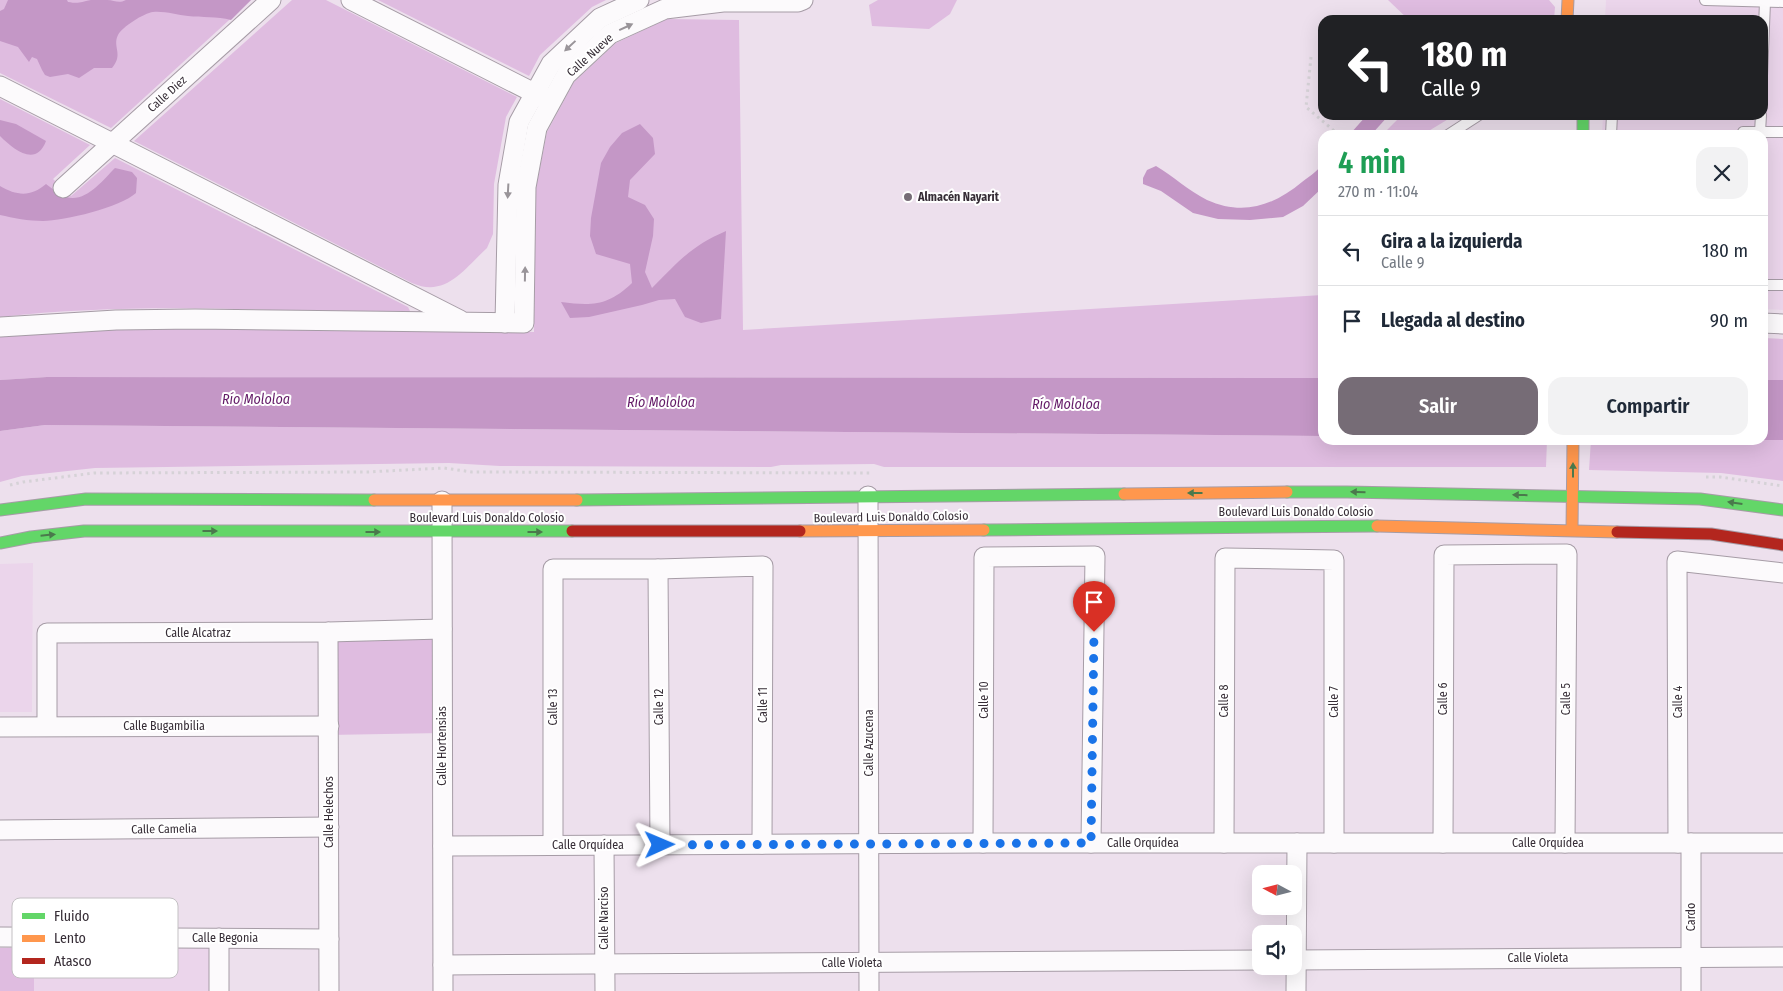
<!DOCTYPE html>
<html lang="es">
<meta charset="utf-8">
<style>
:root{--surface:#fff;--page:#f2f2f3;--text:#1f2937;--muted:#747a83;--line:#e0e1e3;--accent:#766c76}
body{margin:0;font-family:"Fira Sans Condensed",sans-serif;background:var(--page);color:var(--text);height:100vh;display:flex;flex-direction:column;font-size:19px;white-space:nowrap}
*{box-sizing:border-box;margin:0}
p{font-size:16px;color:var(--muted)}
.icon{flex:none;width:28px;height:28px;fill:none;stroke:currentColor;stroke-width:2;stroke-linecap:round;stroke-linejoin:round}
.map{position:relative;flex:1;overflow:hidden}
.sheet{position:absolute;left:1318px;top:130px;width:450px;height:315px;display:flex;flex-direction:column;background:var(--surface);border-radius:15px;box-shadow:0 5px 20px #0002}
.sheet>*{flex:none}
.top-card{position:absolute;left:1318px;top:15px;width:450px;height:105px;border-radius:15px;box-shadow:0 5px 20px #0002;background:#202124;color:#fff;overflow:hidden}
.needle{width:32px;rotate:277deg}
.fabs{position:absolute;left:1252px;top:865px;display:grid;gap:10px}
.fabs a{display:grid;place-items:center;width:50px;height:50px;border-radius:10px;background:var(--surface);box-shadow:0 5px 20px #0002;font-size:25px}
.pin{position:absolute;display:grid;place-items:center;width:42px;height:42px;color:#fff;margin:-51px -21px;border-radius:50% 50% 50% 0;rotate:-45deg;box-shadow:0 0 5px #0007}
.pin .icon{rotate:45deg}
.me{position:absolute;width:55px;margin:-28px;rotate:89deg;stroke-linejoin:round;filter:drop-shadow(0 0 4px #0008)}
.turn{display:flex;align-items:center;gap:18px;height:105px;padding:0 20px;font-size:22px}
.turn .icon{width:65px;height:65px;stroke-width:2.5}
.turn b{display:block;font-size:35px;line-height:42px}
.round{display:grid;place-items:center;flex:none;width:52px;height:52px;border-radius:15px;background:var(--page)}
.headline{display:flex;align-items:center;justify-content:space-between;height:85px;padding:0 20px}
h1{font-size:30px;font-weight:600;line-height:38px;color:#1e9e55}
.button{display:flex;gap:10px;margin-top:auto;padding:10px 20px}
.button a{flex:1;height:58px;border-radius:15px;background:var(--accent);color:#fff;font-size:20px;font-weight:600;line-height:58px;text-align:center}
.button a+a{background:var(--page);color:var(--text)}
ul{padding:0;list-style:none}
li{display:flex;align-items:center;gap:15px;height:70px;padding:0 20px;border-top:1px solid var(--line)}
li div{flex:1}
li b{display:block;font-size:19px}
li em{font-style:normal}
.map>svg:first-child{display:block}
</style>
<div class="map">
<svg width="1783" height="991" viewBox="0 0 1783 991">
<rect width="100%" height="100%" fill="#ede0ed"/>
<!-- built -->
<g fill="#ebd5eb">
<path d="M1606 0H1783V310L1763 309 1762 135H1602L1603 115H1762V20H1605Z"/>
<path d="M33 563 32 712H0V564Z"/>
<path d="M34 948H210L209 991H34Z"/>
</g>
<!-- green -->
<g fill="#dfbce0">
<path d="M0 0H251L111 128 0 73Z"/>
<path d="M292 0H326L517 97 506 117 494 184 493 234 487 248C464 269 446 298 412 283L134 141Z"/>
<path d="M378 0H606L592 7 540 55 529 76Z"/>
<path d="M878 0H957L950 14 929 29 872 26 869 5Z"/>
<path d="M1388 0H1549L1555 7 1554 20H1409Z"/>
<path d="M667 19 739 20 743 330 1322 295V378L47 377 0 380V336L117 328 194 327 534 332 536 188 547 132 574 82 616 43Z"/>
<path d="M0 99 90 145 53 179 71 196 115 158 408 307 410 311 406 315C271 310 135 302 0 317Z"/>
<path d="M1402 115H1423L1440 117V115H1455L1422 135H1382Z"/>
<path d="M1763 338 1783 339V380H1763Z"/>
<path d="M45 425 1322 436V440H1547L1546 467H884L874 464 781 465 771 467 500 466 449 463 95 468 22 476 0 482V431Z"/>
<path d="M1591 440H1783V481L1721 473 1589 470Z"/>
<path d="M442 629V733L328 735V632Z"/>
<rect x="0" y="948" width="34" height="43"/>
</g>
<!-- water -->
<g fill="#c497c6">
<path d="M8 0H67L68 2C80 4 80 2 91 0 96 0 102 0 107 0 115 0 118 4 126 0H251L231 20C217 16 202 18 188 16 177 15 165 11 153 12 144 13 122 27 118 35 112 47 124 54 112 68H94L79 78 68 74 50 77 45 75 42 70 37 59 32 57 29 62 18 47 0 41V11L4 9Z"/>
<path d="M1367 115H1389L1371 135 1350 134Z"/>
<path d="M0 120 16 124 46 141C36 168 13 149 0 136Z"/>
<path d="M640 124 653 138 655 154 630 180 628 197 645 205 654 219 653 236 645 272 652 288C678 262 691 246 726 231L721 319 701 323 685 317 675 299 659 300 642 305 589 317 570 318 561 302C592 306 608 306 632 283L630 264 596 254 590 236 591 218 601 163 610 147 622 133Z"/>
<path d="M1322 165V188L1303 206 1283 217 1250 220 1218 219 1193 213 1161 191 1143 184V178L1147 170 1156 166C1173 176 1189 191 1207 200 1243 216 1273 206 1302 182 1309 177 1317 171 1322 165Z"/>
<path d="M115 168 132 172 137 178 136 193C121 207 64 221 43 221 29 221 13 218 0 215V186C17 196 31 197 46 184 52 188 59 195 66 197 86 203 103 180 115 168Z"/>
<path d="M47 377 1322 378V436L45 425 0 431V380Z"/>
<path d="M1762 380H1783V440H1763Z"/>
</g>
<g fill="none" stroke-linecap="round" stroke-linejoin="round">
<defs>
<g id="lane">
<path d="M1705 0 1783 2"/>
<path d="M1762 76 1765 2"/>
<path d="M1760 132 1761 115"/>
<path d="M1448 135 1479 115"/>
<path d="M1611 135 1612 115"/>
<path d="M1743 135V132H1783"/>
<path d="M1762 285H1783"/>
</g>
<g id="street">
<path d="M351 0 546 99"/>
<path d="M0 86 460 320"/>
<path d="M63 188 271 0"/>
<path d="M505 323 508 185 519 122 551 64 600 18 639 0"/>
<path d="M1762 323 1783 324"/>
<path d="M0 327 116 320 195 319 524 323 526 187 537 128 566 75 610 34 665 9 723 2H798L803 0"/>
<path d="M868 496 869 991"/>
<path d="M442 501 443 991"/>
<path d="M658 569 660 845"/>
<path d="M328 632 329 991"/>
<path d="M47 726V633L328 632 442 629"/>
<path d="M0 727 329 726"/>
<path d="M0 830 329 827"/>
<path d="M983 843 984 557 1095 556 1091 843"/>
<path d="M1224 843 1225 558 1334 560V843"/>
<path d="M1443 843 1444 555 1567 554 1565 843"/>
<path d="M1678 843 1677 561 1783 573"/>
<path d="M1691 843V991"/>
<path d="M553 845V569H658L763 566 762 844"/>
<path d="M604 845 605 991"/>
<path d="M443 846 983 843H1783"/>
<path d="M0 937 329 939"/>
<path d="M219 938V991"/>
<path d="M1294 960 1783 957"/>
<path d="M443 965 1261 960"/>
<path d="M1296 991 1297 843"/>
</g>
<g id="fast">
<path d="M1583 115V135"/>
<path d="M1287 492H1347L1700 499 1783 510"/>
<path d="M577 500 1124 494"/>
<path d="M0 510 86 499 374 500"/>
<path d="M984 530 1377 526"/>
<path d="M0 543 31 537 84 531H572"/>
</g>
<g id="slow">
<path d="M1567 20 1568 0"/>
<path d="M1124 494 1287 492"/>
<path d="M374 500H577"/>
<path d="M1377 526 1617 532"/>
<path d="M1572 530 1573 440"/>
<path d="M800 531 984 530"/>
</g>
<g id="jam">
<path d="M572 531H800"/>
<path d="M1617 532 1711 534 1783 545"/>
</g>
</defs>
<!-- lane casing -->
<use href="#lane" stroke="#a69ca6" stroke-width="12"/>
<!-- street casing -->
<use href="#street" stroke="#a69ca6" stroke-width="21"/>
<!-- fast casing -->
<use href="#fast" stroke="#a69ca6" stroke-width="13"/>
<!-- slow casing -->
<use href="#slow" stroke="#a69ca6" stroke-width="13"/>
<!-- jam casing -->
<use href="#jam" stroke="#a69ca6" stroke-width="13"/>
<!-- path -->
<g stroke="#d6d2d7" stroke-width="3" stroke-dasharray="2.5 4" stroke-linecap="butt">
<path d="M1311 57 1306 107 1339 135"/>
<path d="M1706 477H1720L1783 486"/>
<path d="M10 485 23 482 94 473 367 472 444 468 472 472 870 473"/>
</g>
<!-- lane -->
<use href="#lane" stroke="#fcfafc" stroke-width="10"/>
<!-- street -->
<use href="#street" stroke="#fcfafc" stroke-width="19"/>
<!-- fast -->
<use href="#fast" stroke="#63d668" stroke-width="11"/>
<!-- slow -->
<use href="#slow" stroke="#ff974d" stroke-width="11"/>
<!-- jam -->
<use href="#jam" stroke="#b3261e" stroke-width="11"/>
</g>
<!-- one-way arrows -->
<defs><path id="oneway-solid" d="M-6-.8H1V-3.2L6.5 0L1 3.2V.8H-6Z" transform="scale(1.25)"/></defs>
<g fill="#999499">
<use href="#oneway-solid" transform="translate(626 27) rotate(-25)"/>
<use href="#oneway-solid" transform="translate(570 46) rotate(137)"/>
<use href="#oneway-solid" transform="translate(508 191) rotate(93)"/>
<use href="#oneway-solid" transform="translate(525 274) rotate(-89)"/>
</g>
<g fill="#4a794c">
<use href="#oneway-solid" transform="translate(1573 470) rotate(-90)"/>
<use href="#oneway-solid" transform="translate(1358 492) rotate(-179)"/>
<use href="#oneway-solid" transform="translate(1195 493) rotate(180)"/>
<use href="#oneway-solid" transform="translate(1520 495) rotate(-179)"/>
<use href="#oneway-solid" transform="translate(1735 503) rotate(-172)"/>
<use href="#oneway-solid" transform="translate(210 531)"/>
<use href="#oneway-solid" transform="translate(373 532)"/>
<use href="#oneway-solid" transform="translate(535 532)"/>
<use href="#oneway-solid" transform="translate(48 535) rotate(-6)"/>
</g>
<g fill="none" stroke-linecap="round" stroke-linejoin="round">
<!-- route -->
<path stroke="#1a73e8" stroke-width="9" stroke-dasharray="0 16.2" d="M660 845 1091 843 1094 632"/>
</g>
<!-- markers -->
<circle fill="#766c76" stroke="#fff" stroke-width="2" cx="908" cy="197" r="5"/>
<g text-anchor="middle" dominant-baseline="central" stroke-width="4" stroke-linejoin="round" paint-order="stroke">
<!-- street labels -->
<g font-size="12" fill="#362d36" stroke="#fff">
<text transform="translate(590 55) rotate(-42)">Calle Nueve</text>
<text transform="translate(167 94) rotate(-42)">Calle Diez</text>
<text x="1296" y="512">Boulevard Luis Donaldo Colosio</text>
<text transform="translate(891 517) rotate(-1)">Boulevard Luis Donaldo Colosio</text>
<text x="487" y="518">Boulevard Luis Donaldo Colosio</text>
<text x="198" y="633">Calle Alcatraz</text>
<text transform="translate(1443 699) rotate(-90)">Calle 6</text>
<text transform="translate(1566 699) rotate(-90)">Calle 5</text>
<text transform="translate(984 700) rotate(-90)">Calle 10</text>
<text transform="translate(1224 701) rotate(-90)">Calle 8</text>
<text transform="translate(1334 702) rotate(-90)">Calle 7</text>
<text transform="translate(1678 702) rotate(-90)">Calle 4</text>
<text transform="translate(763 705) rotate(-90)">Calle 11</text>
<text transform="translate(553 707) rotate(-90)">Calle 13</text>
<text transform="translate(659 707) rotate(-90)">Calle 12</text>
<text x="164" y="726">Calle Bugambilia</text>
<text transform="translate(869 743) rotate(-90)">Calle Azucena</text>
<text transform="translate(442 746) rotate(-90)">Calle Hortensias</text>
<text transform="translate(329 812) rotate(-90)">Calle Helechos</text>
<text transform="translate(164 829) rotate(-1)">Calle Camelia</text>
<text x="1143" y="843">Calle Orquídea</text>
<text x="1548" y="843">Calle Orquídea</text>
<text x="588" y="845">Calle Orquídea</text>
<text transform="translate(1691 917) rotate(-90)">Cardo</text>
<text transform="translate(604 918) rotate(-90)">Calle Narciso</text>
<text x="225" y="938">Calle Begonia</text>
<text x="1538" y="958">Calle Violeta</text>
<text x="852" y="963">Calle Violeta</text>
</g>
<!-- poi labels -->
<g font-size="12" font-weight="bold" fill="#362d36" stroke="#fff" text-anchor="start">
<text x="918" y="197">Almacén Nayarit</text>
</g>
<!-- water labels -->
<g font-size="14" font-style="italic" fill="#631a67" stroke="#fff">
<text x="256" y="399">Río Mololoa</text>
<text x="661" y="402">Río Mololoa</text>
<text x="1066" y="404">Río Mololoa</text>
</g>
</g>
<!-- legend -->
<rect x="12" y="898" width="166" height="80" rx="8" fill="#fff" stroke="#c3c0c3" stroke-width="1"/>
<rect x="22" y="913" width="23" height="6" fill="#63d668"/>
<rect x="22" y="935" width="23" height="7" fill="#ff974d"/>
<rect x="22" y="958" width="23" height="6" fill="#b3261e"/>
<g font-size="14" fill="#362d36">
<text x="54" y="921">Fluido</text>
<text x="54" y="943">Lento</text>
<text x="54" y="966">Atasco</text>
</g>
</svg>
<div class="fabs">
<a><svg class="needle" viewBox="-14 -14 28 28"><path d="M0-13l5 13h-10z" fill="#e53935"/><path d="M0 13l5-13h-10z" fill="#747a83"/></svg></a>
<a><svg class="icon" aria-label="sound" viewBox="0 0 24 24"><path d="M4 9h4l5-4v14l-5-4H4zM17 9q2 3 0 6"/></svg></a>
</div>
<div class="pin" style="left:1094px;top:632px;background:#d93025"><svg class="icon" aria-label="arrive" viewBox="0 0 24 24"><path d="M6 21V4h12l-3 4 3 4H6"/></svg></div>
<svg class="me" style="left:660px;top:845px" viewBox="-20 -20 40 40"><path d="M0-17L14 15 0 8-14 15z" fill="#1a73e8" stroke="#fff" stroke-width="4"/></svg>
<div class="top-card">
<div class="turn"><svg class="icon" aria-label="left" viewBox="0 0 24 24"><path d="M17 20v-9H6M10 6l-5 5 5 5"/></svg><div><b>180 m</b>Calle 9</div></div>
</div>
<section class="sheet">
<div class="headline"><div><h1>4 min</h1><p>270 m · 11:04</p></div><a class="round"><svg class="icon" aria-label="close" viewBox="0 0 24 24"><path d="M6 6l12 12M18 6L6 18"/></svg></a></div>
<ul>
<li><svg class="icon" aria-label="left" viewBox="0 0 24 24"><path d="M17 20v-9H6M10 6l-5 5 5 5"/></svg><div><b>Gira a la izquierda</b><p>Calle 9</p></div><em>180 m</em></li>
<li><svg class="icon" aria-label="arrive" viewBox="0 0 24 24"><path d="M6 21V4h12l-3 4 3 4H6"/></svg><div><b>Llegada al destino</b></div><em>90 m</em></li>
</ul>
<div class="button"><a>Salir</a><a>Compartir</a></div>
</section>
</div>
